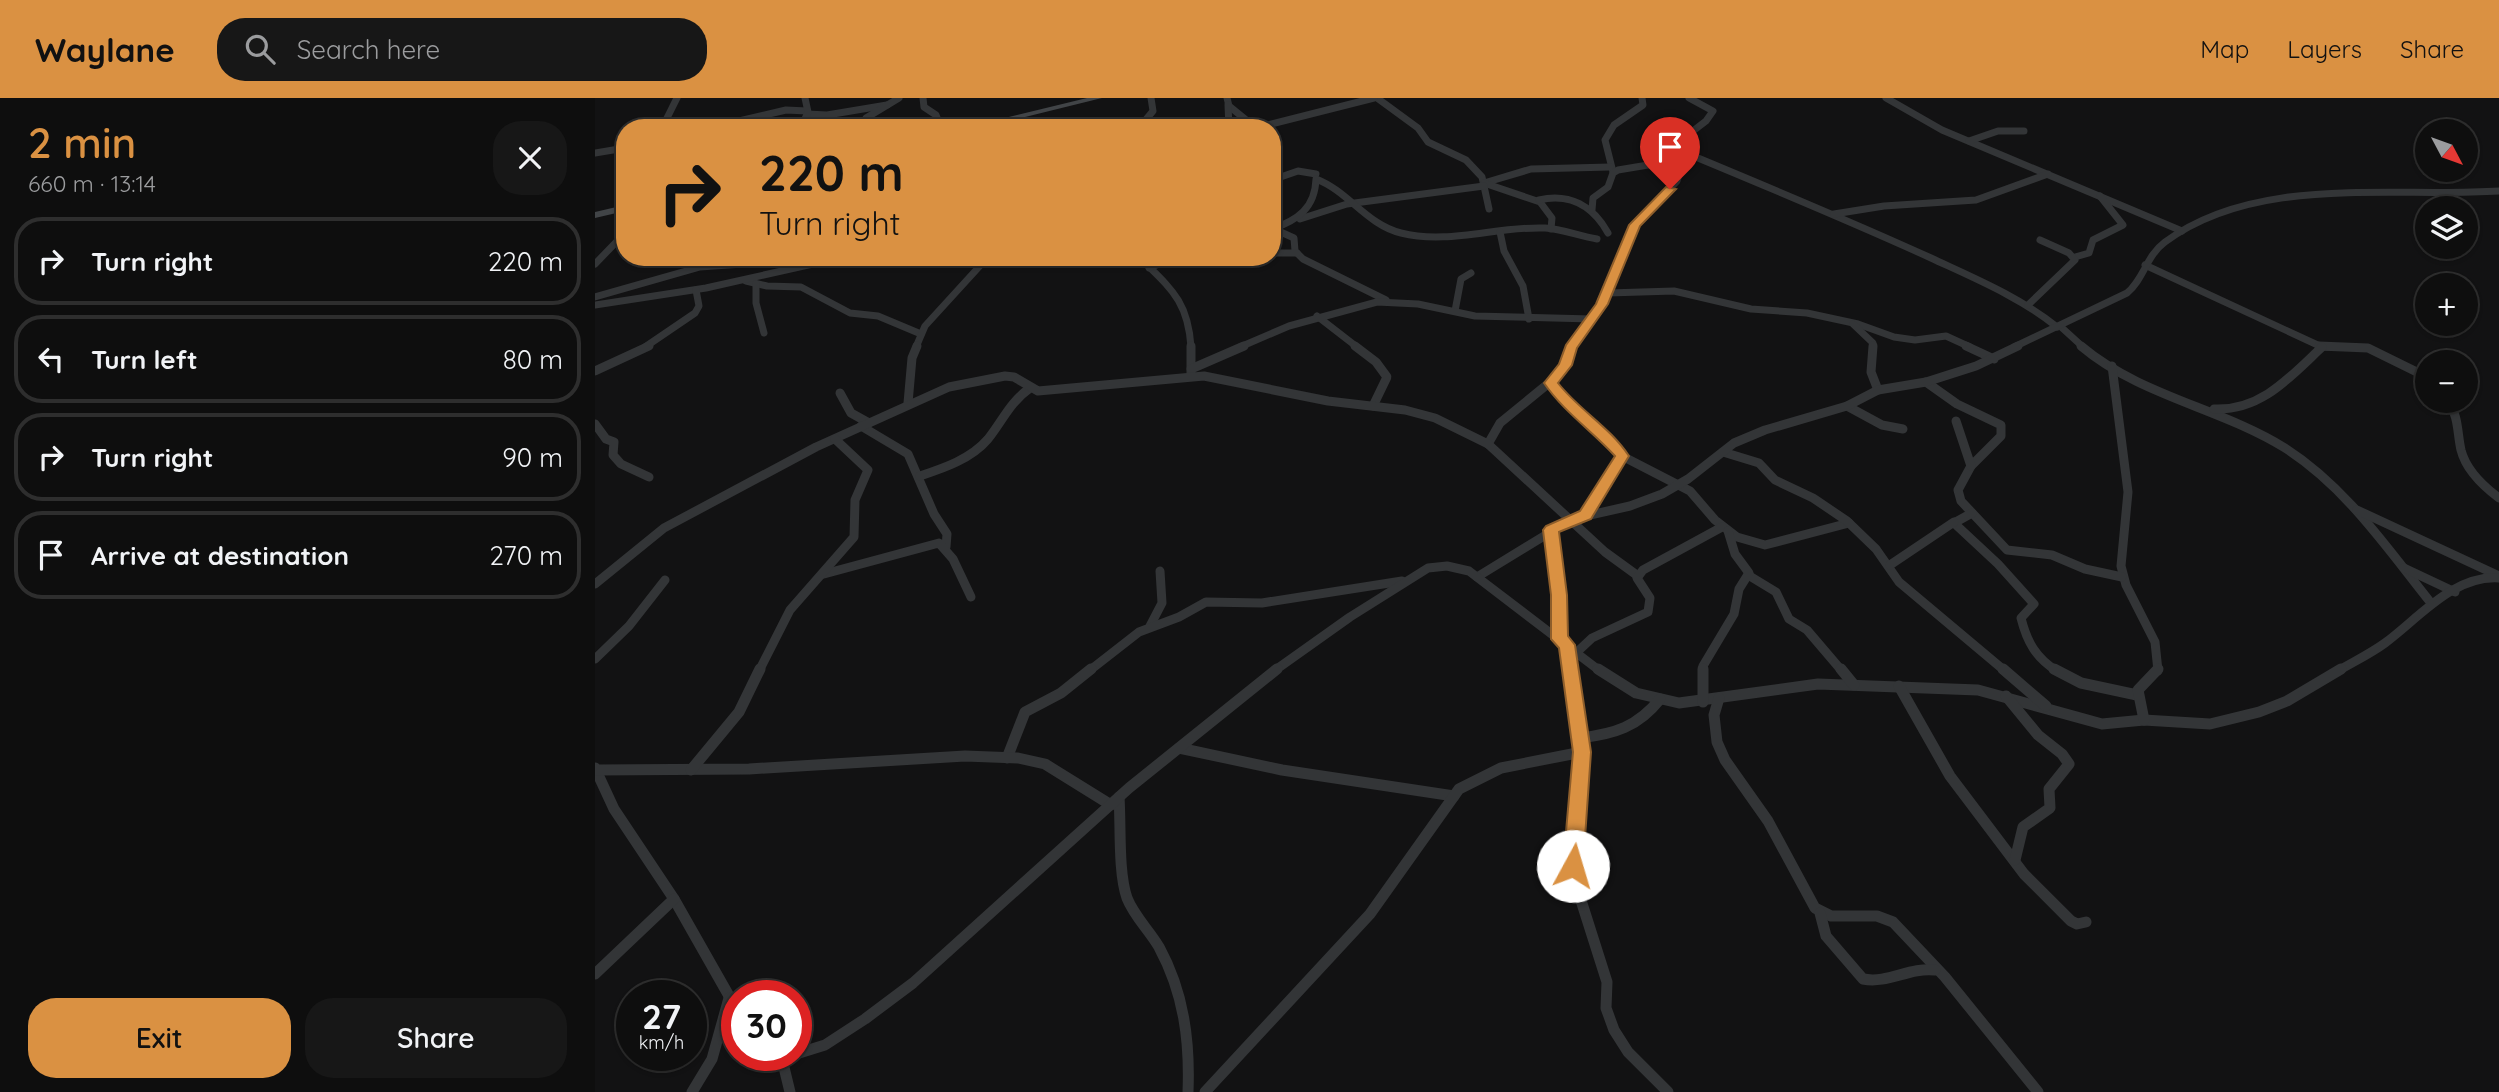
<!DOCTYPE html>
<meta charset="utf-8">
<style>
:root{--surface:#0e0e0e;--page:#171717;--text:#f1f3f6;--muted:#9b9c9e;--line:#2e2e2e;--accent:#da9142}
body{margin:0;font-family:Quicksand,sans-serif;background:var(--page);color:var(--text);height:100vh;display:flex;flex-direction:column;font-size:26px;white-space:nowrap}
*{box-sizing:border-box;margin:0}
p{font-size:23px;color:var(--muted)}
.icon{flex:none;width:38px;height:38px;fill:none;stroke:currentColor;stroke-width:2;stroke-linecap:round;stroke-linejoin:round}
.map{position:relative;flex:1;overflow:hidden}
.side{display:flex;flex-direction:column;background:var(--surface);width:595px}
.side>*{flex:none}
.hud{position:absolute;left:21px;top:21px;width:665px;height:147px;border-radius:28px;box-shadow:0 2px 5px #0004,0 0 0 2px var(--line);background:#da9142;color:#111;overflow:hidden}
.needle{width:46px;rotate:131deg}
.tools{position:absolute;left:1820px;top:21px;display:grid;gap:14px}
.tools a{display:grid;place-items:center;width:63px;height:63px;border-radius:50%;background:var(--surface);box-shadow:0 2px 5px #0004,0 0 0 2px var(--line);font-size:35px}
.speed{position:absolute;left:21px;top:882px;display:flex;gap:14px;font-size:35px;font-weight:700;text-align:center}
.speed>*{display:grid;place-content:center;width:91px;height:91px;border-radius:50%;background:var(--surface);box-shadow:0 2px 5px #0004,0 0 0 2px var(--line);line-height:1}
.speed small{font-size:18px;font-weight:400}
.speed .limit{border:10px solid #d22;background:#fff;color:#111}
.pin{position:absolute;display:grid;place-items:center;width:60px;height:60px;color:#fff;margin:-72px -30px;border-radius:50% 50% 50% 0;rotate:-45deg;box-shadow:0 0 7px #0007}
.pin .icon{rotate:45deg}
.me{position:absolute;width:77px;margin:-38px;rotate:6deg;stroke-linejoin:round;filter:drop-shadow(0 0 5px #0008)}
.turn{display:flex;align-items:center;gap:24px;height:147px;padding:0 28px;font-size:32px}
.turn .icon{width:91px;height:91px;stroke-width:2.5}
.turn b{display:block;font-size:49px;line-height:60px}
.round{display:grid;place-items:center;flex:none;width:74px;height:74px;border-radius:28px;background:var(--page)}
.headline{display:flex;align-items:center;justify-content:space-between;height:119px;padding:0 28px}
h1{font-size:42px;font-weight:600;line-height:52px;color:var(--accent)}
.cta{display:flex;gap:14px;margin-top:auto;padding:14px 28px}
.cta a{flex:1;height:80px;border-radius:28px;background:var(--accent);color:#111;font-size:28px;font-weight:600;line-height:80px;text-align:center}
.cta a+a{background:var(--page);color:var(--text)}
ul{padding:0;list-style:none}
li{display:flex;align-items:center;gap:21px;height:88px;margin:0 14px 10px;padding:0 14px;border:4px solid var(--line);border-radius:28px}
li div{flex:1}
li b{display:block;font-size:26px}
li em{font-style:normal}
header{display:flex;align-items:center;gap:42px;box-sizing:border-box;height:98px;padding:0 35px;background:var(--accent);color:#111}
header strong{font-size:33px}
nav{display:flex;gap:38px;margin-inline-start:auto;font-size:24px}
.search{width:490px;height:63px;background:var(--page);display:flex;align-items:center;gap:18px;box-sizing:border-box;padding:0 24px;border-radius:28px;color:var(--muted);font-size:26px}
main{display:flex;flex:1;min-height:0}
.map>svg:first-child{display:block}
</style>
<header>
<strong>Waylane</strong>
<div class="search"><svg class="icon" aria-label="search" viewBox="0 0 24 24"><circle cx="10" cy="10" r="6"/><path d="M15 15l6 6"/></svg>Search here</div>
<nav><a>Map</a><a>Layers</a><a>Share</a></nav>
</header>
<main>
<section class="side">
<div class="headline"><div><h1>2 min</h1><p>660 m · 13:14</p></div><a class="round"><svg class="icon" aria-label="close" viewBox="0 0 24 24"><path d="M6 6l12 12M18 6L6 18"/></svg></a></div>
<ul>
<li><svg class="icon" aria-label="right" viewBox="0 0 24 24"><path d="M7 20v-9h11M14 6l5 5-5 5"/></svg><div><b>Turn right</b></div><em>220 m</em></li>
<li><svg class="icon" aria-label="left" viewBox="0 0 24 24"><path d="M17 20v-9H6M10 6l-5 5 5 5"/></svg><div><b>Turn left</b></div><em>80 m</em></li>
<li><svg class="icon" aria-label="right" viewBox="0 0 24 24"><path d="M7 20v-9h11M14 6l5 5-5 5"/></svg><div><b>Turn right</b></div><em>90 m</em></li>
<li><svg class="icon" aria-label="arrive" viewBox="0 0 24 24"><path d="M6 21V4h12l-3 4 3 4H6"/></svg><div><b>Arrive at destination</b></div><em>270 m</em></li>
</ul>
<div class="cta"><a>Exit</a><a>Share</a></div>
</section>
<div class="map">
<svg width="1904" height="994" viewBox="0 0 1904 994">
<rect width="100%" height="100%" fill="#121213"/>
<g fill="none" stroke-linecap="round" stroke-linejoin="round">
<!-- street-far2 -->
<g stroke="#333537" stroke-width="7">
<path d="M328 0 329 9 341 17 346 30"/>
<path d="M632 0 634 8 661 30"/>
<path d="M782 0 823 30 833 44 871 62 887 79 894 111"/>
<path d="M1094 0 1118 13 1111 23 1081 46 1091 55C1173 89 1255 123 1336 160 1379 180 1425 199 1462 229"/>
<path d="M1291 0 1347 32 1587 133"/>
<path d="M633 7 634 30"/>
<path d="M212 16 232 17 292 7"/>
<path d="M67 30 82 0"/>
<path d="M114 30 191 12 212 13"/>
<path d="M206 30 213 14 210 0"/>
<path d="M265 30 271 20 304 0"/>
<path d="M544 30 558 13 556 0"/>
<path d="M661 30 779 0"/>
<path d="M1374 43 1403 33H1429"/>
<path d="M0 55 30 50"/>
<path d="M1018 74 1010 42 1019 27 1048 7 1047 0"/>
<path d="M677 82 703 73 721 76"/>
<path d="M889 85 936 71 1015 69"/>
<path d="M889 85 945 104 957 120 956 131"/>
<path d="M944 102C975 95 998 108 1013 135"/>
<path d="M997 112 998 100 1013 89 1018 75 1023 72 1089 61"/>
<path d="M1239 116 1289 108 1381 102 1453 76"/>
<path d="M705 121 752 106 889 88"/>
<path d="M677 131C703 122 720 110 721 81 753 93 772 127 806 135 853 147 902 128 950 130 967 131 984 138 1002 141"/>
<path d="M679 131 699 140 700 153 708 161 791 202"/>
<path d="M905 134 909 153 928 188 934 221"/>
<path d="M677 155H702"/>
<path d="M544 159C575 190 593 202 596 249"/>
<path d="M1480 159 1494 155 1498 142 1528 127 1505 98"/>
<path d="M0 166 30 135"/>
<path d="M1550 167 1727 249H1745"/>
<path d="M554 170 582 159"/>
<path d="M151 183 172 188 206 189 255 215 283 218 326 236"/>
<path d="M161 186V205L169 235"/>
<path d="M1013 195 1079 193 1156 211 1212 215 1263 226 1299 239 1320 242 1351 238 1375 249"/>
<path d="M0 199 105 169 148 166 168 159"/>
<path d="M0 207 111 190 249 159"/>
<path d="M1433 207 1480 162 1474 155 1445 142"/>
<path d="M860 213 866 181 876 175"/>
<path d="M722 218 762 249"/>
<path d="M1258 226 1278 245V249"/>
<path d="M1465 228 1488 249"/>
<path d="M50 249 100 215 104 208 101 192"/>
<path d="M321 249 330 228 393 159"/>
<path d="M645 249 694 228 782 204 823 206 880 218 997 221"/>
<path d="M976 249 1007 206 1040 127 1082 83 1091 55"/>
<path d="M1419 249 1532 195C1549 181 1551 158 1570 144 1662 76 1797 100 1904 93"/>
</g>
<!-- street-far1 -->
<g stroke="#333537" stroke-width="9">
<path d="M596 248V276"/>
<path d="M760 248 781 264 792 279 778 308"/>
<path d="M1278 248 1276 274 1283 292"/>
<path d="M1371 248 1399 261"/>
<path d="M1486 248C1545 298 1626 310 1690 350 1751 389 1792 450 1836 505"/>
<path d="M1724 248 1773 250 1832 279"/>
<path d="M1517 268 1533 394 1526 468 1531 487 1560 544 1563 573"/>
<path d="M596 271 649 248"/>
<path d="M0 273 54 248"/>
<path d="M1331 284 1362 306 1406 327V338L1376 368 1363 392 1366 403 1412 452 1457 457 1490 471 1527 479"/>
<path d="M956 285 972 305 998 325 1027 358 1095 393 1120 422 1142 439 1170 447 1254 425"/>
<path d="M245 295 256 315 274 325"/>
<path d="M1853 303C1864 319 1862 334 1866 352 1871 372 1888 388 1904 400"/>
<path d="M313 305 317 260 322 248"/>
<path d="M1252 308 1287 327 1308 331"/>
<path d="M1619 311C1666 313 1695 279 1727 249"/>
<path d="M1361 323 1376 368"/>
<path d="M0 326 11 341 19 344 18 357 26 366 54 379"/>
<path d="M266 328 313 356 339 416 352 436 351 449"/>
<path d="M893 346 905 325 965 276 978 248"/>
<path d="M1128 354 1164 365 1180 382 1218 400 1252 423 1281 451 1304 484 1410 573"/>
<path d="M325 378C349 370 376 361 393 341 408 322 415 304 435 290"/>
<path d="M1762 412 1904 478"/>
<path d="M1377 415 1359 425 1403 466 1439 506 1426 520C1432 544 1441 560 1462 573"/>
<path d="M990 417 1027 358"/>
<path d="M956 432 964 497 965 541"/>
<path d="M1295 467 1359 424"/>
<path d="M1809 470 1860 494"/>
<path d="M229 476 344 445 358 461 376 499"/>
<path d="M1153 477 1181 494 1194 521 1212 532 1247 573"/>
<path d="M882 479 977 421 1035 408 1067 396 1093 381 1139 345 1170 332 1252 308 1283 292 1331 284 1381 268 1423 248"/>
<path d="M0 486 69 430 221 349 354 289 410 278 419 279 443 293 609 278 733 303 810 312 840 320 893 346 1010 454 1043 478"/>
<path d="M555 528 567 505 565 473"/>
<path d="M972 546 976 573"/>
<path d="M982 554 997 540 1053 514 1055 500 1042 480 1048 472 1127 429"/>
<path d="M0 561 34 528 70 482"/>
<path d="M164 573 195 512 259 439 260 402 273 372 240 341"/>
<path d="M494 573 544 534 584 519 611 504 667 505 807 483"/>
<path d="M679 573 755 519 833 470 852 468 874 473 1005 573"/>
<path d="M1108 573V568L1139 516 1144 491 1154 475 1140 456 1133 433"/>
<path d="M1743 573C1758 564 1775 556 1790 545 1824 520 1858 477 1904 480"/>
</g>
<!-- street -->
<g stroke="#333537" stroke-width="11">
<path d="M976 571 987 654 977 774 1012 884 1011 910 1019 932 1033 954 1073 994"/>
<path d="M1003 571 1041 595 1084 605 1223 586 1383 592 1507 626 1549 622 1615 626 1664 614 1692 603 1746 571"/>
<path d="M1108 571V604"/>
<path d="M1246 571 1259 587"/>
<path d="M1408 571 1451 608"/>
<path d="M1459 571 1486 585 1542 597"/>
<path d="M1304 588 1355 678 1429 776 1476 823 1482 826 1491 824"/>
<path d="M1411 598 1443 637 1467 656 1474 666 1454 691 1455 710 1428 729 1420 762"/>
<path d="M1124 600 1119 617 1122 644 1130 662 1173 723 1220 810 1236 818H1282L1298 824 1350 879 1443 994"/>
<path d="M1549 622 1543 592 1563 571"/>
<path d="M985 640C1019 636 1043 629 1065 601"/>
<path d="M584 650 687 672 859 698"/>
<path d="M412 660 430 614 466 595 496 571"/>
<path d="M0 670 19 711 79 801 142 912"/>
<path d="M2 672 154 671 370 658 423 660 450 666 516 707"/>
<path d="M96 672 144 614 165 571"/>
<path d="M524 699C526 728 523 774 532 800 539 818 554 832 564 849 589 895 595 943 593 994"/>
<path d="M1225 815 1231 838 1268 881C1293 886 1314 869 1340 872"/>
<path d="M0 876 79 801"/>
<path d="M201 956 230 947 270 921 318 885 534 690 682 571"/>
<path d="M186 957 195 994"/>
<path d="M97 994 117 961 134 900"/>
<path d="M610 994 775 816 864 691 906 670 987 654"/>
</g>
<!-- secondary -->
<g fill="#414447" fill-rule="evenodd">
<path d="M492 0H507L386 30H369Z"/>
<path d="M30 107V113L0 120V114Z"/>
</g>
</g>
<!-- route -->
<path fill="#da9142" stroke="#8e5e2b" stroke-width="2" d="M1071 89 1081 91 1045 128 1013 206 982 250 977 267 963 285C984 312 1015 329 1034 358L996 421 964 434 972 497 973 538 980 547 996 654 988 768 985 775 978 778 971 775 968 768 978 654 964 550 956 541V497L948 432 951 428 985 413 1020 358C997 333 968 313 949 285L964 266 971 247 1001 206 1034 127Z"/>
</svg>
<div class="tools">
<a><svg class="needle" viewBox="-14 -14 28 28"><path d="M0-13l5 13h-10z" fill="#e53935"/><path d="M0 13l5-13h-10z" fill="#9b9c9e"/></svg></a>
<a><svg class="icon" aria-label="layers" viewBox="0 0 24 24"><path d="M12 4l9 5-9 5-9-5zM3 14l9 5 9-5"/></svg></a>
<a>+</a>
<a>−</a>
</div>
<div class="speed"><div>27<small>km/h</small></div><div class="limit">30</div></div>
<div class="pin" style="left:1075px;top:91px;background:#d93025"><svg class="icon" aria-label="arrive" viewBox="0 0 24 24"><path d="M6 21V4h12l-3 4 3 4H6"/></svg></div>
<svg class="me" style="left:978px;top:768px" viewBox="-20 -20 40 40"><circle r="19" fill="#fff"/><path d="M0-13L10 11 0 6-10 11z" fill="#da9142"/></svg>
<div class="hud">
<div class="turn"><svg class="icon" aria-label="right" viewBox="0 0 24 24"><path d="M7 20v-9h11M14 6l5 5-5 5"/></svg><div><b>220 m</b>Turn right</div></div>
</div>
</div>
</main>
